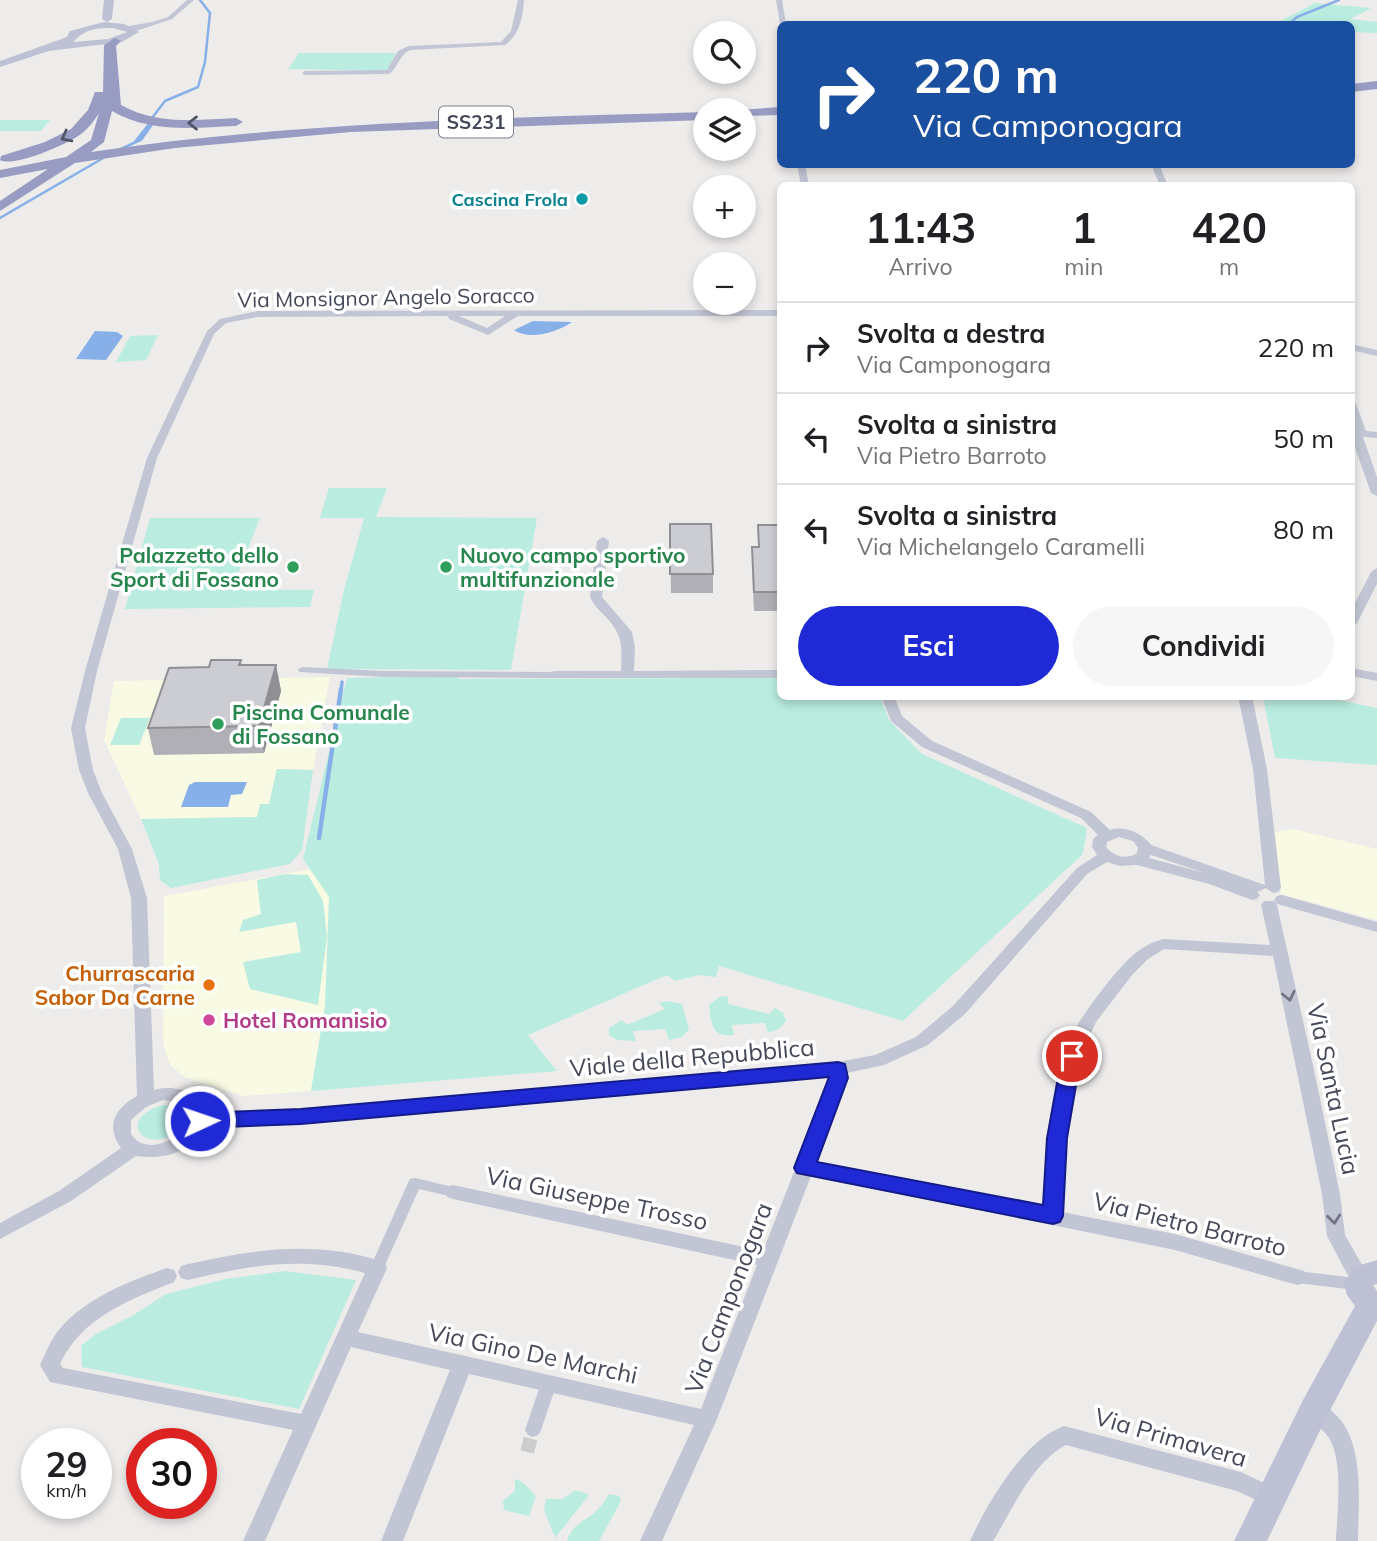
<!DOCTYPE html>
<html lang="it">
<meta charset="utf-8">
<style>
:root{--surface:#fff;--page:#f6f6f6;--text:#202124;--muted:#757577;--line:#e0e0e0;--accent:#1f29d5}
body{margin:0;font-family:Mulish,sans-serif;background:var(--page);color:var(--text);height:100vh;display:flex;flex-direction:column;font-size:26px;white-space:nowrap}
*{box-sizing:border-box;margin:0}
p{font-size:23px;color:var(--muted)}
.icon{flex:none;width:38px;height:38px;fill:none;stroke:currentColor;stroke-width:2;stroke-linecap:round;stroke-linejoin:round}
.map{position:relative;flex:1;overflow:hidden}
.panel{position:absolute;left:777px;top:182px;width:578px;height:518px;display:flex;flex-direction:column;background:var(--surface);border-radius:10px;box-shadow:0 4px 10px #0003}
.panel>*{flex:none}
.hud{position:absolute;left:777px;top:21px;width:578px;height:147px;border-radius:10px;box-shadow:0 4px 10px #0003;background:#1a4fa0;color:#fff;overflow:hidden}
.controls{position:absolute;left:693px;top:21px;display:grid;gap:14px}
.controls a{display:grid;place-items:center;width:63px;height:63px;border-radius:50%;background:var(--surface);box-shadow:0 4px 10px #0003;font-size:35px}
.speed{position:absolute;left:21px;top:1428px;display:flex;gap:14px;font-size:35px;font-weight:700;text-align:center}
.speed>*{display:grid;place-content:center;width:91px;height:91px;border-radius:50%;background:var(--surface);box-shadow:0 4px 10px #0003;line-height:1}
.speed small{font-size:18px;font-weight:400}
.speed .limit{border:10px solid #d22;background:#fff;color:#111}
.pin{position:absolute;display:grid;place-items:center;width:60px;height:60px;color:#fff;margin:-30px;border:4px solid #fff;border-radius:50%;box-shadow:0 2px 7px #0007}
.me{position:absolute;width:77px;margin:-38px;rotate:87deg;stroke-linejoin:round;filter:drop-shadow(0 0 5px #0008)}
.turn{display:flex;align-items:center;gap:24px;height:147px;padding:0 21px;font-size:32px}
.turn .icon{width:91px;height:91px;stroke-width:2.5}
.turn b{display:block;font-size:49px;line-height:60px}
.eta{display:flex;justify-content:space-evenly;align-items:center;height:119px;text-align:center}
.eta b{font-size:42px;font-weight:700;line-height:49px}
.primary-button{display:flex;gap:14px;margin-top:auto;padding:14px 21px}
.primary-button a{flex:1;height:80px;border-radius:42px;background:var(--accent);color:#fff;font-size:28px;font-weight:700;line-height:80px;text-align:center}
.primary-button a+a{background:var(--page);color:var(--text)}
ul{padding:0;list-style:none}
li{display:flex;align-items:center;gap:21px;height:91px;padding:0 21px;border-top:2px solid var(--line)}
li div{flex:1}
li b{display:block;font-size:26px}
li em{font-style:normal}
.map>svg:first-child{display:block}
</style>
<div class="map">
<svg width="1377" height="1541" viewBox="0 0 1377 1541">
<rect width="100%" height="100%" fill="#eeeceb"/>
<!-- commercial -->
<g fill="#f8fae3">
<path d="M330 677 313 770 277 769 269 804 257 817 141 819 104 740 114 681Z"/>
<path d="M1293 829 1377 849V920L1281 894 1275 832Z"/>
<path d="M317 868 329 897 331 931 325 1006 311 1091 243 1096 185 1077 170 1065 163 1044 164 896Z"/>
</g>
<!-- green -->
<g fill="#baece0">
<path d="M1315 3 1371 8 1351 19 1377 22V33L1351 32V24H1275Z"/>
<path d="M299 53H396L387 71 288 69Z"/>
<path d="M0 120H50L41 131H0Z"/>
<path d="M158 335 146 360 116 362 130 336Z"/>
<path d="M329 488H387L376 517 537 518 511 670 327 669 344 590 364 518H320Z"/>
<path d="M150 518H260L232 589 314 590 310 607 125 609Z"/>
<path d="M458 676V679L780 678V696L880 697 889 720 922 754 1087 828 1083 854 903 1021 719 966 716 977 699 975 675 981 667 975 528 1035 557 1071 311 1091 325 1006 329 897 303 859 347 678Z"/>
<path d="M1263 697H1324L1377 708V765L1275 758Z"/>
<path d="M121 718H150L139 745H110Z"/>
<path d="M277 769 313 770 302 850 290 864 171 888 160 880 159 864 141 819 257 817 260 804H269Z"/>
<path d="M285 874 308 875 323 901 327 937 318 1005 250 989 243 962 301 952 296 922 239 932 243 920 261 914 257 880Z"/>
<path d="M721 996 728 997V1004L769 1014 775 1008 783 1013 786 1021C781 1028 777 1032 768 1032L765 1023 732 1025 734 1035C712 1038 711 1024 709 1005Z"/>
<path d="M667 1001 682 1004 689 1029 682 1037 669 1040 665 1029 633 1031 636 1041 617 1040 609 1035V1028L622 1020 627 1025 665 1009 659 1003Z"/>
<path d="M163 1105 173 1106 185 1115 181 1129C145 1159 114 1118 163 1105Z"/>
<path d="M285 1271 356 1280 299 1409 82 1367 81 1346 96 1334 135 1314 166 1294 225 1279Z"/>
<path d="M515 1479 524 1483 536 1496 529 1516 504 1510 503 1501 515 1491Z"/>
<path d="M576 1490 589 1495 555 1538 544 1510 546 1499H562Z"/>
<path d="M609 1494 619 1496 621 1501 599 1541H567C572 1523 588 1521 599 1508 603 1504 606 1499 609 1494Z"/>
</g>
<!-- water -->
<g fill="#88b0e8">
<path d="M533 321 572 322C558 332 529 341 514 330Z"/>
<path d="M95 331 117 332 123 336 106 360 76 359Z"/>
<path d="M195 782H247L242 794 231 795 228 807H181L189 785Z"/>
</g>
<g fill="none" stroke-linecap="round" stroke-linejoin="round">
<!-- stream-far2 -->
<g stroke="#88b0e8" stroke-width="2.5">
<path d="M1289 24 1297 17 1339 0"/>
<path d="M152 118 165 101 198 87 205 62 210 13 200 0"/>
<path d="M119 150 138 141"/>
<path d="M0 218 105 157"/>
</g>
<!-- stream-far1 -->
<path stroke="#88b0e8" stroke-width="3.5" d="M341 691 342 682"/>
<!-- stream -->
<path stroke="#88b0e8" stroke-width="4.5" d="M319 838 341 689"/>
<!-- canal -->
<path fill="#88b0e8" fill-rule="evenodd" d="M149 122 153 125 142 141 135 143 134 141Z"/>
<!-- pedestrian-tunnel -->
<path stroke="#cccbce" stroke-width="14" stroke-dasharray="14 7" stroke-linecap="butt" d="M527 1452 533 1430"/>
<!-- pedestrian -->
<g fill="#c2c5d3" fill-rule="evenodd">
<path d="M303 667 383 671 555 672 560 675 555 678 383 677 300 672 298 670 300 668Z"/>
<path d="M415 1178 453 1187 458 1188 460 1192 458 1196 453 1197 419 1189 382 1272 377 1274 372 1272 370 1268 408 1183 410 1179Z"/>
<path d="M1297 1271 1356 1278 1361 1280 1363 1284 1361 1288 1356 1290 1297 1283 1292 1281 1290 1277 1292 1273Z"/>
<path d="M549 1376 554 1378 557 1383 541 1430 538 1435 533 1437 528 1435 525 1430 541 1383 544 1378Z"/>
</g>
<!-- minor -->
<g fill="#c2c5d3" fill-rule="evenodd">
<path d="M187 0H194L172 19 133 32 130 30 132 28 123 27 152 22 168 17Z"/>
<path d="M518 0H524C523 17 520 34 505 45L410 50C399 55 398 68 389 74L305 75 302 73 305 71 387 70 398 51 409 46 501 42 511 31Z"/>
<path d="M776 0H782L786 24H780Z"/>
<path d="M780 40V53L777 51V42Z"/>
<path d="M797 164H805L809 186H801Z"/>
<path d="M1151 164H1159L1168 186H1160Z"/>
<path d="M780 310V316H518L488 335 449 319 448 316 257 317 226 323 214 334 157 458 97 671 85 728 93 770 102 793 132 849 147 898 154 1090C175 1084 201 1092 207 1114L301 1109 811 1067 875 1055 916 1037 953 1006 1077 868 1097 855 1092 847 1093 839 1098 835 1081 818 922 747 891 721 881 696H894L902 716 932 741 1091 812 1110 830C1125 825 1142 833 1151 845L1265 885 1253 769 1238 696H1252L1267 769 1281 888 1278 892 1273 893 1266 888 1257 892 1260 895 1257 899 1252 900 1209 884 1137 865 1120 866 1107 862 1087 874 965 1014 928 1045 884 1065 847 1073 838 1106 816 1163 1044 1209C1047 1153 1047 1090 1070 1039 1080 1018 1095 999 1109 981 1125 962 1138 946 1163 939L1270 945 1261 905 1264 901H1274L1277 905 1313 1065 1340 1194 1345 1235 1370 1279 1367 1285 1360 1287 1353 1285 1327 1236 1322 1194 1273 956 1164 949 1148 959 1132 975 1096 1022 1080 1057 1069 1116 1062 1212 1175 1234 1297 1269 1304 1271 1307 1277 1304 1283 1297 1285 1175 1250 811 1176 717 1419 662 1541H640L694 1425 469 1374 403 1541H381L450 1370 351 1347 265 1541H243L293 1430 50 1382 40 1365C45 1355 49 1344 55 1335 80 1300 127 1282 167 1268L174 1270 177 1276 174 1282C129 1300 82 1317 60 1364L63 1368 301 1414 365 1273C302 1256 251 1265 188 1280L181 1278 178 1272 181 1266 188 1264C255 1249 317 1240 384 1262L387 1268 358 1332 701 1409 757 1265 453 1199 447 1197 444 1192 447 1187 453 1185 763 1251 820 1106 829 1076 301 1123 204 1127C191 1153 163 1160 136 1156L71 1201 0 1239V1223L59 1191 121 1148C105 1126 115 1108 137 1096L131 898 118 849 88 793 79 770 71 728 85 671 147 458 207 331 220 319 257 311ZM459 316H505L487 328ZM1119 837 1133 841 1138 848 1137 853C1126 860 1115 857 1106 847L1107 842ZM1151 855 1205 873 1149 858ZM163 1100C168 1101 175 1101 180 1103 214 1116 153 1167 131 1134V1120L146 1107Z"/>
<path d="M1351 344 1377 350V356L1351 350Z"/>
<path d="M1351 401 1356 404 1366 431 1377 432V438L1363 437 1377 477V496L1371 493 1351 436V430H1355L1351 419Z"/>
<path d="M603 537 609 541 602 597 632 632 635 647 634 671 780 670V678H550L548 675 550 672 555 671H621C622 643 623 635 604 615 598 609 593 604 590 597L597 541Z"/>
<path d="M1377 568V584L1357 623 1351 627V611L1371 572Z"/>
<path d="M1351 668 1377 673V681L1351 676Z"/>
<path d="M1282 895 1377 922V932L1277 904 1274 900 1277 896Z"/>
<path d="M1314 1401C1369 1421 1358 1495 1358 1541H1336C1337 1513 1344 1462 1329 1438 1322 1427 1309 1421 1304 1410L1307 1404Z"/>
<path d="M1064 1426 1241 1472 1281 1491 1284 1498 1281 1505 1273 1508 1237 1491 1066 1445C1031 1464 1013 1509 993 1541H970C987 1503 1024 1440 1064 1426Z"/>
</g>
<!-- secondary -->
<g fill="#bec1d4" fill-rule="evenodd">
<path d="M104 0H114L112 19 107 22 102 19Z"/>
<path d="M104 22 124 24 139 32 122 42 49 51 0 67V61L67 37 70 31ZM113 28 127 32 108 39 73 42C85 30 93 28 113 28Z"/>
<path d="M1377 1260V1284L1373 1285 1377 1291V1321L1325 1420 1267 1541H1234L1303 1400 1355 1306 1347 1295 1344 1284 1354 1267Z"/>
</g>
<!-- trunk -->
<g fill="#989cc2" fill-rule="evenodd">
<path d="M115 38 121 41 116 46 121 105C156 125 197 120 236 118L243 122 236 126C193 128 150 133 112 111L104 142 91 152C295 122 499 118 705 112V120L351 132 175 148 75 163 0 211V201L48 169 0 178V170L66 157 91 140 99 113C94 121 89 128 81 134 68 144 13 168 0 160L1 156 45 142 71 129 88 110 95 92H103L104 45Z"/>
<path d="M1377 81V89L1351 92V84Z"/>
<path d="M780 107V115L744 116V110H739Z"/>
</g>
</g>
<!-- wall -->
<g fill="#afafb5">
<path d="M670 524 713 574V593H671Z"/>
<path d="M758 525H780V611H754L752 565V547H758Z"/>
<path d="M241 660 242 665H276L281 691 264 753 154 755 148 728 209 667Z"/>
</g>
<!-- shaded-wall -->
<path fill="#8f8f94" d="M276 665 281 691 264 753 259 726Z"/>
<!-- building -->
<g fill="#ccccd3" stroke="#8f8f94" stroke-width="2">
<path d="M670 524H711L713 574H670Z"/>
<path d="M758 525H780V592H754L752 547H759Z"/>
<path d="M211 660H241L239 665H276L259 726 148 728 169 668 209 667Z"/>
</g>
<!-- one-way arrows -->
<defs><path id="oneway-chevron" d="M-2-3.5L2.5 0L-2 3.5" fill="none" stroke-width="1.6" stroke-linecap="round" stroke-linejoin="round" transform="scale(1.75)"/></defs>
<g stroke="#515568">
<use href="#oneway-chevron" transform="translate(193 123) rotate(180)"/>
<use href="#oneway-chevron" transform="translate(66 137) rotate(152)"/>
</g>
<g stroke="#717483">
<use href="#oneway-chevron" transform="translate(1289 996) rotate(77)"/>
<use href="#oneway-chevron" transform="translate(1334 1219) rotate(84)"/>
</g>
<!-- route -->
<path fill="#1f29d5" stroke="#141b8a" stroke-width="2" d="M1072 1049 1079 1051 1081 1056 1067 1138 1063 1216 1060 1222 1053 1224 797 1173 794 1168 829 1077 301 1124 200 1128 193 1126 190 1121 193 1116 200 1113 301 1109 838 1062 845 1064 848 1078 817 1162 1043 1205 1047 1138 1062 1056 1065 1051Z"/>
<!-- markers -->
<circle fill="#0f9aa8" stroke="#fff" stroke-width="2.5" cx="582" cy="199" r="7"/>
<g fill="#2e9e5b" stroke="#fff" stroke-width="2.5">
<circle cx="293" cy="567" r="7"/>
<circle cx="446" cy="567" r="7"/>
<circle cx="218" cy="724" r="7"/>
</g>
<circle fill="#e8710a" stroke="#fff" stroke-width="2.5" cx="209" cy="985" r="7"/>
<circle fill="#d1479c" stroke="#fff" stroke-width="2.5" cx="209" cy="1020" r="7"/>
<g text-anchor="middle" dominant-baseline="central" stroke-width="7" stroke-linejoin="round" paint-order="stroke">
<!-- far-culture labels -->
<g font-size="18" font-weight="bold" fill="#0d838f" stroke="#fff" text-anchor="end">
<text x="568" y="199">Cascina Frola</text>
</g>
<!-- shield labels -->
<rect fill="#fff" stroke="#7d7f8a" stroke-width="2" x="439" y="106.5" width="74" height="31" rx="5"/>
<g font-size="19" font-weight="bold" fill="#454858">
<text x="476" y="122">SS231</text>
</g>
<!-- street labels -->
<g font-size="21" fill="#454858" stroke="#fff">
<text transform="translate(386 297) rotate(-1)">Via Monsignor Angelo Soracco</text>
</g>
<!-- leisure labels -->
<g font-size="21" font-weight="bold" fill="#27864d" stroke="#fff" text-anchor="start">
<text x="279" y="555" text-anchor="end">Palazzetto dello<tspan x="279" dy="24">Sport di Fossano</tspan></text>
<text x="460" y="555">Nuovo campo sportivo<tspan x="460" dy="24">multifunzionale</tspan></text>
<text x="232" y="712">Piscina Comunale<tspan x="232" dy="24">di Fossano</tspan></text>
</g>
<!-- food labels -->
<g font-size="21" font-weight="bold" fill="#c56008" stroke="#fff" text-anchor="end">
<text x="195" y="973">Churrascaria<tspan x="195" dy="24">Sabor Da Carne</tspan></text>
</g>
<!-- hotel labels -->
<g font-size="21" font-weight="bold" fill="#b23c85" stroke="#fff" text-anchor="start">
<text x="223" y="1020">Hotel Romanisio</text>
</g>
<!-- near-street labels -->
<g font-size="24" fill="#454858" stroke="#fff">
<text transform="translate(692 1057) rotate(-5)">Viale della Repubblica</text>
<text transform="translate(1334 1089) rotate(78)">Via Santa Lucia</text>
<text transform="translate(597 1198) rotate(12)">Via Giuseppe Trosso</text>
<text transform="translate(1190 1224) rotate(14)">Via Pietro Barroto</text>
<text transform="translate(728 1298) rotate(-69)">Via Camponogara</text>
<text transform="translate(533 1353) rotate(12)">Via Gino De Marchi</text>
<text transform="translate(1171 1437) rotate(16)">Via Primavera</text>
</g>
</g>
</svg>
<div class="controls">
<a><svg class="icon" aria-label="search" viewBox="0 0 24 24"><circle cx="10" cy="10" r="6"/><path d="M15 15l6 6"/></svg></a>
<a><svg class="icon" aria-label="layers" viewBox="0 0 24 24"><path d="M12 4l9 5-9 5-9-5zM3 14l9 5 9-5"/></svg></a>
<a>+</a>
<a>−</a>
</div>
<div class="speed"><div>29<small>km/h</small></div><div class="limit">30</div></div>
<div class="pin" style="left:1072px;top:1056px;background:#d93025"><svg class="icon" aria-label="arrive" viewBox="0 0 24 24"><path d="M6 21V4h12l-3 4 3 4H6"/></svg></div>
<svg class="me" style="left:200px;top:1121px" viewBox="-20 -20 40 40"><circle r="17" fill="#1f29d5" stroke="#fff" stroke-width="3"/><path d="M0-11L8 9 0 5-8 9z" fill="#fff"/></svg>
<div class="hud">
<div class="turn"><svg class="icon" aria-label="right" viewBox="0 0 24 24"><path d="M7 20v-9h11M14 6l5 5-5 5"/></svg><div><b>220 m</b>Via Camponogara</div></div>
</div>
<section class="panel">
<div class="eta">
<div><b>11:43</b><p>Arrivo</p></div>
<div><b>1</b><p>min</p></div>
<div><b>420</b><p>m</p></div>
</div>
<ul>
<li><svg class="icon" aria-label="right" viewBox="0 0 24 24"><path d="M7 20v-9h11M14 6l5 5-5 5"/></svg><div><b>Svolta a destra</b><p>Via Camponogara</p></div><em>220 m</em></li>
<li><svg class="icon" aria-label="left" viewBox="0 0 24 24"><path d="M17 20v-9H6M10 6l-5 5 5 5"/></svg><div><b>Svolta a sinistra</b><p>Via Pietro Barroto</p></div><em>50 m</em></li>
<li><svg class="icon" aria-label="left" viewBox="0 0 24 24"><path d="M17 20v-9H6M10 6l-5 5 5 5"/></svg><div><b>Svolta a sinistra</b><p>Via Michelangelo Caramelli</p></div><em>80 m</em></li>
</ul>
<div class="primary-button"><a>Esci</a><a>Condividi</a></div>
</section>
</div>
